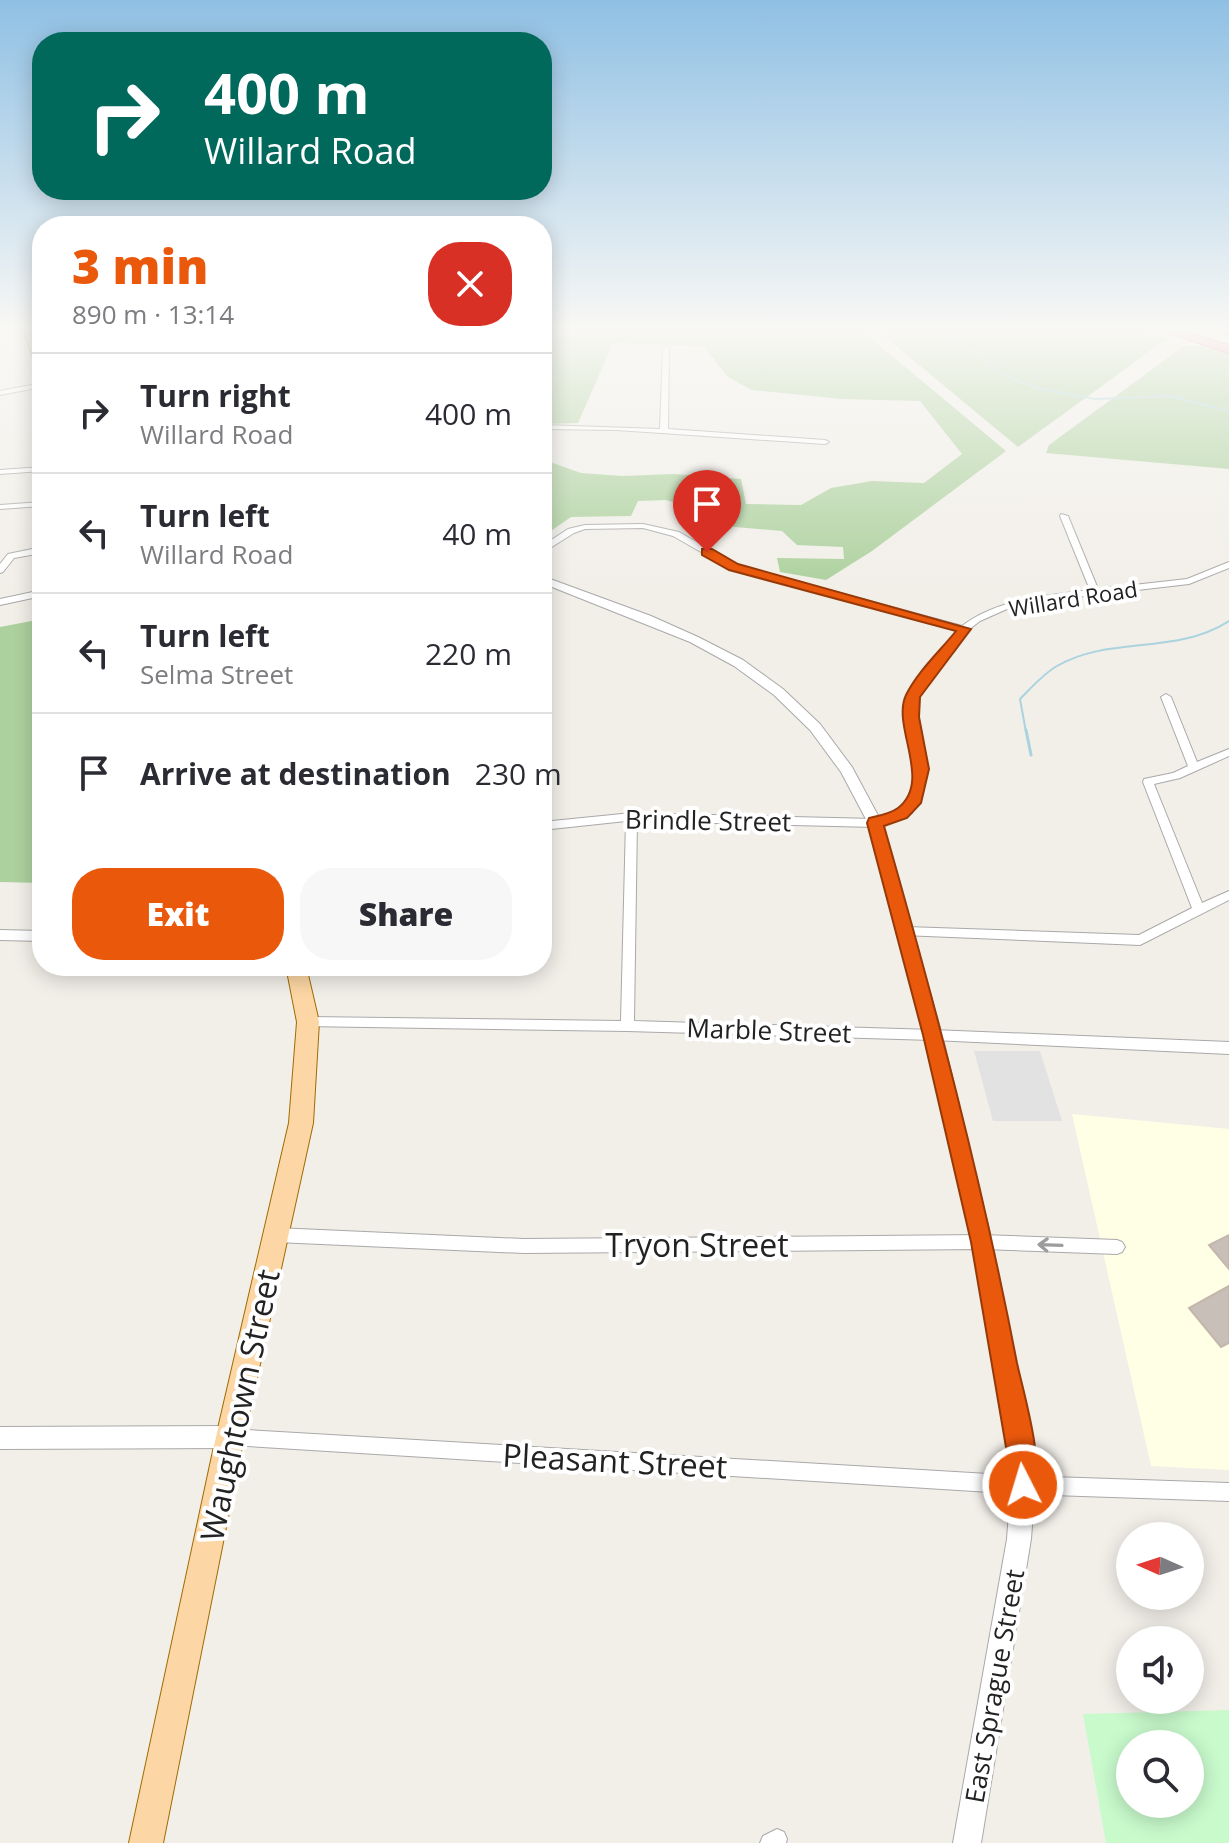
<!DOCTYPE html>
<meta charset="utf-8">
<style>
:root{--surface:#fff;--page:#f7f7f7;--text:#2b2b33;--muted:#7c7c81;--line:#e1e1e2;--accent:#ea580c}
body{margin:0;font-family:"Open Sans",sans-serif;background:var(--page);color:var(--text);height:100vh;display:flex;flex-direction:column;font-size:30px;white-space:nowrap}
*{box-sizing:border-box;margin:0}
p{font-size:26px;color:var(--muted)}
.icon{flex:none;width:44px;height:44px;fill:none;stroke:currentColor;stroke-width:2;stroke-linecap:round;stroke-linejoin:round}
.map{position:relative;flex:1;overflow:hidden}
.sheet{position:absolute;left:32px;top:216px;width:520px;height:760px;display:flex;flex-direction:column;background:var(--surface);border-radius:32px;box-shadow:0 4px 20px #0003}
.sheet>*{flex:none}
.banner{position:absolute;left:32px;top:32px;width:520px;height:168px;border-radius:32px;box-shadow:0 4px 20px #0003;background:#00695c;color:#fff;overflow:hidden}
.needle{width:52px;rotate:273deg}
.fabs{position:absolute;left:1116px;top:1522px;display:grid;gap:16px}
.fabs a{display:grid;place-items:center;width:88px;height:88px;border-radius:50%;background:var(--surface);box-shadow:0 4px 20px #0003;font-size:40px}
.pin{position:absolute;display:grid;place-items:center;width:68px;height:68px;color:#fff;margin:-82px -34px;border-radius:50% 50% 50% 0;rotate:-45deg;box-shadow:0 0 8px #0007}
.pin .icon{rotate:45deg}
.me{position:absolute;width:88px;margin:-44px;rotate:355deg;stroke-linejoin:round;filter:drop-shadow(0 0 6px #0008)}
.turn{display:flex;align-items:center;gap:28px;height:168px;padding:0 40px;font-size:36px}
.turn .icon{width:104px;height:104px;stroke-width:2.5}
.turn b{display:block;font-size:56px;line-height:68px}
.round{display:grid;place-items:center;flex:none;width:84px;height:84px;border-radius:32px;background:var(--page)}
.summary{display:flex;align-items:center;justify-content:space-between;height:136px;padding:0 40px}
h1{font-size:48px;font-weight:800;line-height:60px;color:var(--accent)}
.cta{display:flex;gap:16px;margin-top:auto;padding:16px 40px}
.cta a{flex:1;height:92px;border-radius:32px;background:var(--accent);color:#fff;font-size:32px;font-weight:800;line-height:92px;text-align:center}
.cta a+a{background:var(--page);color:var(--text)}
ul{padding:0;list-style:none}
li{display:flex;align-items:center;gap:24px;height:120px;padding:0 40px;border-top:2px solid var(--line)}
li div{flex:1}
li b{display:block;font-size:30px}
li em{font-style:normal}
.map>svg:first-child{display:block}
</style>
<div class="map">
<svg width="1229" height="1843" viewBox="0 0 1229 1843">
<rect width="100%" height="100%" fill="#f2efe9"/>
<!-- education -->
<path fill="#ffffe5" d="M1072 1114 1229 1129V1470L1151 1466Z"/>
<!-- forest -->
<g fill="#add19e">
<path d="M542 330H861L1006 451 872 551 826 580 780 572 777 558 844 559 843 547 797 545 782 531 700 524 699 510 666 500 638 501 631 516 571 517 542 537V459L581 473 622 476 674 474 741 479 746 504 801 505 831 488 872 481 924 483 962 454 920 401 842 399 751 390 727 376 703 346 613 343 578 423 542 424Z"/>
<path d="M877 330H1133L1168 338 1018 447Z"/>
<path d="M1184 346H1202L1229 354V469L1046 453 1049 445Z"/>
<path d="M42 619V883L0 882V627Z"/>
</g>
<!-- park -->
<path fill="#c8facc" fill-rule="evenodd" d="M1229 1710V1843H1106L1083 1714ZM1130 1744H1190V1804H1130Z"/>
<!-- parking -->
<path fill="#e2e2e2" d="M974 1051H1040L1062 1121H993Z"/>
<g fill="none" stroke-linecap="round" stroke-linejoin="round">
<!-- stream-far1 -->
<g stroke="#aad3df" stroke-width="2">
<path d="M927 330 972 351 1002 374 1037 388 1095 399 1170 396 1229 411"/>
<path d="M1026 732 1020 699C1031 688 1043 674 1057 666 1111 635 1174 656 1229 621"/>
</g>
<!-- stream -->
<path stroke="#aad3df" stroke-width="3" d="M1026 730 1031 755"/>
</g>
<!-- building -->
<g fill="#c7bfb8" stroke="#c4b6ab" stroke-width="2">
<path d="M1229 1235V1269L1209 1245Z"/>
<path d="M1229 1286V1343L1221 1347 1189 1308Z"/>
</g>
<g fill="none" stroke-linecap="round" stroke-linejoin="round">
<defs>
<g id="minor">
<path d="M666 346 669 348 668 429 825 440 829 442 825 444 617 430 542 429V425L660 429 663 348Z"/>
<path d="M42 383V387L0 395V391Z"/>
<path d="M42 467V471L0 474V470Z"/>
<path d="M42 502V506L0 509V505Z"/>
<path d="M1061 514 1068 516 1098 589 1187 579 1229 562V568L1189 584 1068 598 1007 609 980 621 967 631 918 697 916 717 926 780 912 813 875 827 637 821 634 1021 933 1030 1229 1042V1054L933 1040 627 1031 303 1026 302 1022 303 1018 308 1017 621 1021 626 821 542 830V822L632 813 874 819 904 808 916 780 906 717 908 697 958 630 731 569 673 536 643 528 585 529 574 533 542 553V546L568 529 585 525 643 524 679 532 737 565 962 626C997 599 1048 595 1090 590L1060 516Z"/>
<path d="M42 547V553L14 558 3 572 0 573V564L8 554Z"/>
<path d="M42 590V596L0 605V599Z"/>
<path d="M1166 694 1171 697 1197 762 1229 749V756L1180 778 1154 784 1202 903 1229 891V900L1140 945 902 935 900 932 902 929 906 927 1139 935 1192 908 1143 782 1144 779 1173 773 1188 766 1161 697Z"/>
<path d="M0 930 42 931V941L0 940Z"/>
<path d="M276 1228 524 1239 982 1235 1117 1240 1122 1242 1125 1247 1122 1252 1117 1254 982 1249 524 1253 276 1242 271 1240 268 1235 271 1230Z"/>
<path d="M230 1429 1023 1476 1229 1483V1501L1023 1494 230 1445 224 1443 222 1437 224 1431Z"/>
<path d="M777 1829 784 1832 787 1839 786 1843H760L763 1836Z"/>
</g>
<g id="tertiary">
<path d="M542 576 651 616 698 637 743 660 783 689 820 724 852 767 882 823 942 1035 992 1242 1031 1444 1035 1485 1031 1539 981 1843H953L1007 1539 1011 1485 1009 1444 972 1242 924 1035 868 823 841 772 810 730 774 695 734 666 690 642 542 583Z"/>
<path d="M230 1426 238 1429 241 1437 238 1445 230 1448 0 1449V1427Z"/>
</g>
<g id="primary">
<path d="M23 330H33L42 352V368L36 365Z"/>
<path d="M286 966H306L319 1022 313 1123 244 1437 163 1843H129L216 1437 289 1123 297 1022Z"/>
</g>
<g id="motorway">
<path d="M1160 330H1178L1229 345V353Z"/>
<path d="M1218 330H1229V335Z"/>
</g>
</defs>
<!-- minor casing -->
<use href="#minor" stroke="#a9a9a9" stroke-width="2"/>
<!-- tertiary casing -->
<use href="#tertiary" stroke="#a9a9a9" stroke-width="2"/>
<!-- primary casing -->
<use href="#primary" stroke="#a06b00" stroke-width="2"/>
<!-- motorway casing -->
<use href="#motorway" stroke="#dc2a67" stroke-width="2"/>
<!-- minor -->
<use href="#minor" fill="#fff" fill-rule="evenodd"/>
<!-- tertiary -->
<use href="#tertiary" fill="#fff" fill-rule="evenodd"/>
<!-- primary -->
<use href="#primary" fill="#fcd6a4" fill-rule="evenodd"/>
<!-- motorway -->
<use href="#motorway" fill="#e892a2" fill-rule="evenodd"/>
</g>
<!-- one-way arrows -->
<defs><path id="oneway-shaft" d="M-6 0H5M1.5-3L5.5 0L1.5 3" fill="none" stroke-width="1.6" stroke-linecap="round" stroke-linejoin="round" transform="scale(2)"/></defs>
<use stroke="#9c9c9c" href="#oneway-shaft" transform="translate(1050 1245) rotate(-178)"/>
<!-- sky -->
<linearGradient id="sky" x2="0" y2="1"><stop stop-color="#8fc0e4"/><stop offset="0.56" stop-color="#f9f8f5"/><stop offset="1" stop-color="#f9f8f5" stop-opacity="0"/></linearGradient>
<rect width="1229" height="588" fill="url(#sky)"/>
<!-- route -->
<path fill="#ea580c" stroke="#983908" stroke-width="2" d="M702 549H712L738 564 971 629 920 697 919 717 929 769 921 803 907 818 884 826C935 1004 982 1181 1017 1363 1024 1395 1045 1464 1033 1494L1023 1498 1014 1494 971 1242 923 1035 867 823 869 818C878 816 890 814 898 808 933 781 891 726 906 695 917 672 940 651 956 631L729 570 702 555Z"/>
<g text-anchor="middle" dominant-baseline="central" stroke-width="8" stroke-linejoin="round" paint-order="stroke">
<!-- far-street labels -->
<g font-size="22" fill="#222" stroke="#fff">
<text transform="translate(1073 598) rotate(-9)">Willard Road</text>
</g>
<!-- street labels -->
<g font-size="26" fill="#222" stroke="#fff">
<text transform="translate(708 820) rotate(1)">Brindle Street</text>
<text transform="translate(769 1030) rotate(2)">Marble Street</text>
<text transform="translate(994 1686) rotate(-80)">East Sprague Street</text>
</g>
<!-- near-street labels -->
<g font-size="32" fill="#222" stroke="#fff">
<text x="697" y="1244">Tryon Street</text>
<text transform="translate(239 1405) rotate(-78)">Waughtown Street</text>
<text transform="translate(615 1460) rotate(3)">Pleasant Street</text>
</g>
</g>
</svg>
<div class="fabs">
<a><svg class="needle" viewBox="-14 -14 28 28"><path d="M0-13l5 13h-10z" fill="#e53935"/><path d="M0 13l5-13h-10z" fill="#7c7c81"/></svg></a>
<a><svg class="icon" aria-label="sound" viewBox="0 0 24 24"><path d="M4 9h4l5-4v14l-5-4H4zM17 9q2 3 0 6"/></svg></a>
<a><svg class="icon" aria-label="search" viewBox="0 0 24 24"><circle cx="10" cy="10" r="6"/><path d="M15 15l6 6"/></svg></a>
</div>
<div class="pin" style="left:707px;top:552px;background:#d93025"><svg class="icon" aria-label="arrive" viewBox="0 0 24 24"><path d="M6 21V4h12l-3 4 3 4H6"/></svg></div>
<svg class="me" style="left:1023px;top:1485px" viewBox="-20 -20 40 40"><circle r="17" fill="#ea580c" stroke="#fff" stroke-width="3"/><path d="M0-11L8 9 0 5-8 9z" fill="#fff"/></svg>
<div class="banner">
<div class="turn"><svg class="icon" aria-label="right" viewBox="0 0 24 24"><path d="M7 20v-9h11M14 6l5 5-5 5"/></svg><div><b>400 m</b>Willard Road</div></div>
</div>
<section class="sheet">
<div class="summary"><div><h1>3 min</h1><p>890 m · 13:14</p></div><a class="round" style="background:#d93025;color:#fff"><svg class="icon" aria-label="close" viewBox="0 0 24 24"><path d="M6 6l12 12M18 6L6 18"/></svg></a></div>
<ul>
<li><svg class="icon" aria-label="right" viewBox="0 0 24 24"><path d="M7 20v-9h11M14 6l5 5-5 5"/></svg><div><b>Turn right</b><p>Willard Road</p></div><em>400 m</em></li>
<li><svg class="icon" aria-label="left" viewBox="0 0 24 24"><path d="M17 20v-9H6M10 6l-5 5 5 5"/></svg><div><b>Turn left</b><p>Willard Road</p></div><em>40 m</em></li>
<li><svg class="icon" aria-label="left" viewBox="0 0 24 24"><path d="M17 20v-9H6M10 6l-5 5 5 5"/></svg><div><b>Turn left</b><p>Selma Street</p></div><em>220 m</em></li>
<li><svg class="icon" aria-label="arrive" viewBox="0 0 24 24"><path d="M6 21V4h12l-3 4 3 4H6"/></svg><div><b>Arrive at destination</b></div><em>230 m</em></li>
</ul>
<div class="cta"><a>Exit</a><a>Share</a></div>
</section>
</div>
